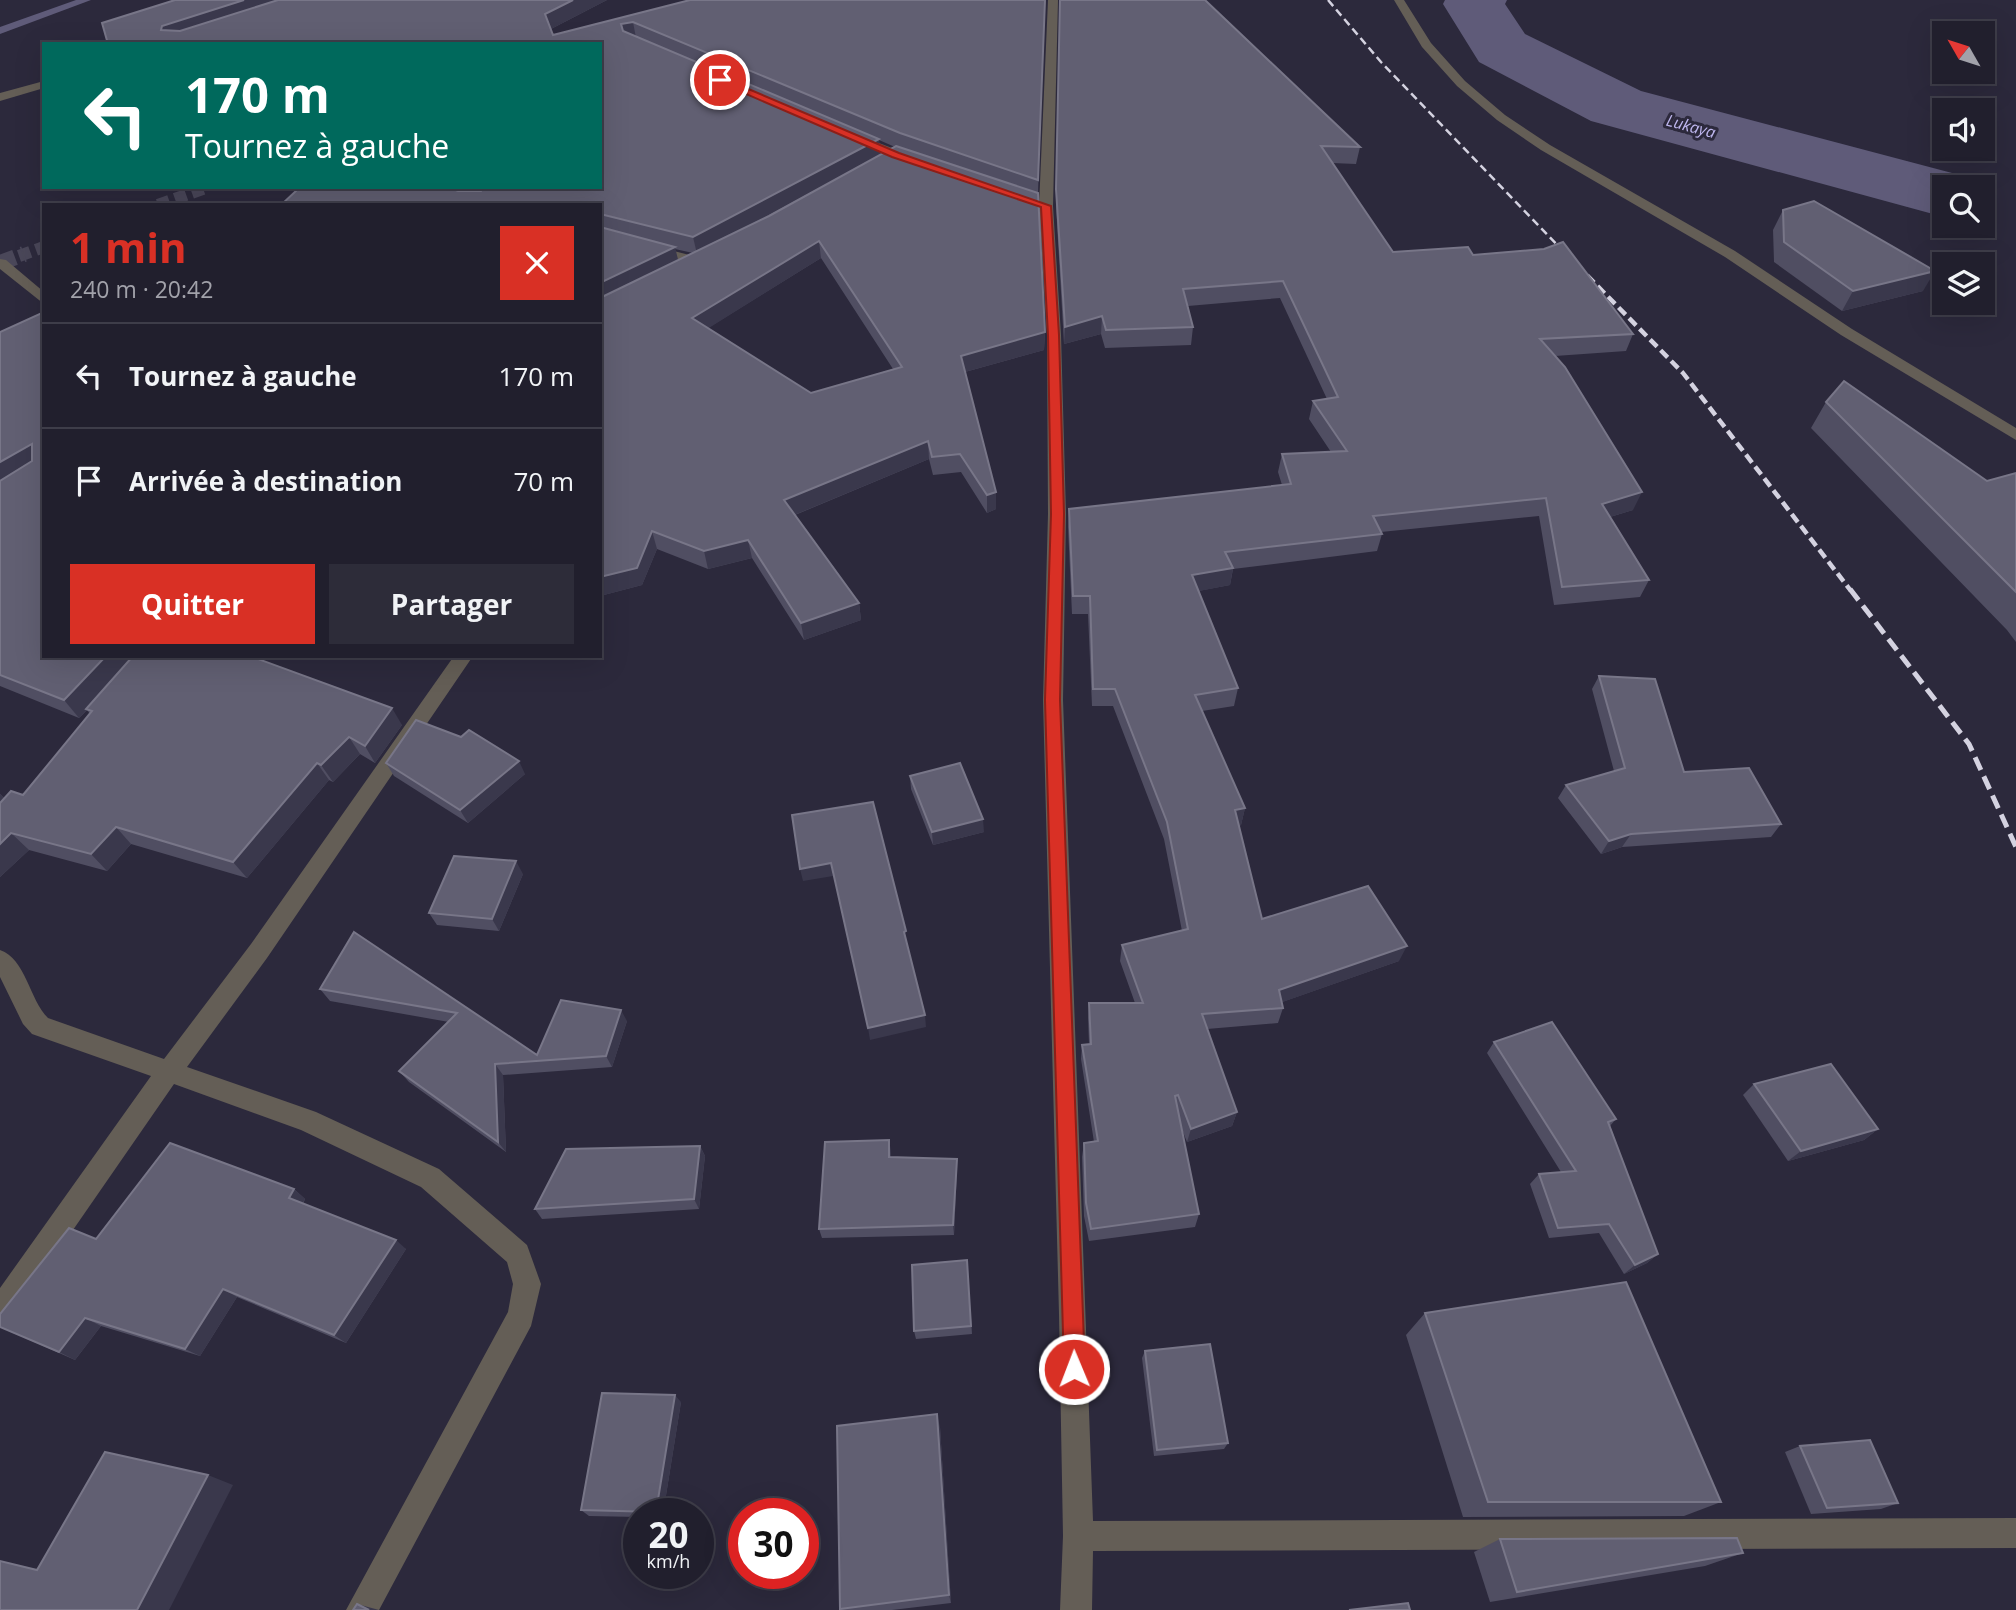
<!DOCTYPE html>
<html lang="fr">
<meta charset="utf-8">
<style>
:root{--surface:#211f2d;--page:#2d2c39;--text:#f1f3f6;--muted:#a2a2aa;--line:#3e3d49;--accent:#d93025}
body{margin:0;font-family:"Open Sans",sans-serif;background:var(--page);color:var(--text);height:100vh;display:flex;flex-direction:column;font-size:26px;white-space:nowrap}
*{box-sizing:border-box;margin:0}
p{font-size:23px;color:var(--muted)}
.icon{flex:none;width:38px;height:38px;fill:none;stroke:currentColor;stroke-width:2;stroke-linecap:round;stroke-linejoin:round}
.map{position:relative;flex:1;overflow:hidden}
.side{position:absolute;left:42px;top:203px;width:560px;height:455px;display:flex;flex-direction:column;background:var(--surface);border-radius:0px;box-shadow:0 7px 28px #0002,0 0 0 2px var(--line)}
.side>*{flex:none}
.top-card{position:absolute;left:42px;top:42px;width:560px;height:147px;border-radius:0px;box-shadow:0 7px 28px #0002,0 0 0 2px var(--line);background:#00695c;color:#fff;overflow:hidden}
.needle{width:46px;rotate:309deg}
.tools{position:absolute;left:1932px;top:21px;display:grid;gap:14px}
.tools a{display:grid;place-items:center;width:63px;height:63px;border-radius:0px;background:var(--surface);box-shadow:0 7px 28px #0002,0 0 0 2px var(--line);font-size:35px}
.speed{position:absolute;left:623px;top:1498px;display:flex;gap:14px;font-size:35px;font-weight:700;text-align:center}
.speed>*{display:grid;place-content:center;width:91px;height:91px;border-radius:50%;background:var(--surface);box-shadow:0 7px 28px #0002,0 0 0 2px var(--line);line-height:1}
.speed small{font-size:18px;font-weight:400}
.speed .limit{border:10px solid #d22;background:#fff;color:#111}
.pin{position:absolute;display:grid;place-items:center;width:60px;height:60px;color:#fff;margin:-30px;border:4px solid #fff;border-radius:50%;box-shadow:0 2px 7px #0007}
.me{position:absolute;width:77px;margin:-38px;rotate:359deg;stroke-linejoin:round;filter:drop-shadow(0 0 5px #0008)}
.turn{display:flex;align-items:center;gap:24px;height:147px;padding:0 28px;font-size:32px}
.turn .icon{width:91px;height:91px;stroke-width:2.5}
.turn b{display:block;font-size:49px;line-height:60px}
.round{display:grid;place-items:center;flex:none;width:74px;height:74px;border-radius:0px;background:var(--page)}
.headline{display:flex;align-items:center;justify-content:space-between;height:119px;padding:0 28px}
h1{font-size:42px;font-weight:700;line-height:52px;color:var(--accent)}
.primary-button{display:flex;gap:14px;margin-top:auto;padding:14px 28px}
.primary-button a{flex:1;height:80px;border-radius:0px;background:var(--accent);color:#fff;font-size:28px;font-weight:700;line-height:80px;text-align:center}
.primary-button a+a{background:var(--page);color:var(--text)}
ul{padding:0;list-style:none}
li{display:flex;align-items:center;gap:21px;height:105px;padding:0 28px;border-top:2px solid var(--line)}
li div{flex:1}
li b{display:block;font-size:26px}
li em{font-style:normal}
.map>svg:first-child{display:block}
</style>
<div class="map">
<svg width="2016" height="1610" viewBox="0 0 2016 1610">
<rect width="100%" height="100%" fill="#2c293c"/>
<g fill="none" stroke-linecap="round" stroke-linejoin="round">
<!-- stream -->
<path fill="#5f5b79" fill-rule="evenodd" d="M76 0H91L0 34V27Z"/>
<!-- river -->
<path fill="#5f5b79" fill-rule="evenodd" d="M1445 0H1507L1505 4 1525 34 1641 91 1971 178 1977 187H1944V217L1591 121 1479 62 1443 4Z"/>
<!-- street-tunnel-far1 -->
<g stroke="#4a4759" stroke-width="12" stroke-dasharray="12 6" stroke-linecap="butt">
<path d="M158 205 208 187"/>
<path d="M19 256 44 247"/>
</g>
<!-- street-tunnel -->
<path stroke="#4a4759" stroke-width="16" stroke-dasharray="16 8" stroke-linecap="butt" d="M0 263 24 254"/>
<!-- lane -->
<path fill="#645e56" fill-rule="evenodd" d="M44 81V88L0 101V93Z"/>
<!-- street -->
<g fill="#645e56" fill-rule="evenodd">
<path d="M1048 0H1058L1053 206 1061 335 1066 514 1063 700 1093 1521 2016 1518V1548L1093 1551 1092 1610H1060L1063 1536 1059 1314 1043 700 1048 514 1047 335 1039 206Z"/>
<path d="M1394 0H1404L1431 43 1465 81 1505 115 1550 145 1735 251 1852 329 2016 428V440L1841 335 1725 257 1541 150 1497 120 1457 86 1422 47Z"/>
<path d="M853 133 918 158 920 161 914 165 910 164 849 140 847 137Z"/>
<path d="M600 232 705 259 707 262 700 266 600 240Z"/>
<path d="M0 259 6 260 44 292V304L0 269Z"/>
<path d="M454 656H473L267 958 187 1067 316 1112 439 1169 527 1245 541 1284 531 1326 379 1610H346L508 1312 513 1284 507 1262 421 1187 301 1130 174 1084 10 1321 0 1325V1288L151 1076 32 1034 23 1024 0 977V950C26 959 29 999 48 1018L164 1059 251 944Z"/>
</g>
<!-- rail-far2 -->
<path stroke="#d4d2e0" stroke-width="2.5" stroke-dasharray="8 4.5" stroke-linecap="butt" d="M1328 0 1381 62 1568 256"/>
<!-- rail-far1 -->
<path stroke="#d4d2e0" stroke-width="4.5" stroke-dasharray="10 5" stroke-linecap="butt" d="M1566 254 1683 373 1851 591"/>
<!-- rail -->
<path stroke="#d4d2e0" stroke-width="5" stroke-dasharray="14 7" stroke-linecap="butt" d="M1850 589 1969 744 2016 847"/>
</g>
<!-- wall -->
<g fill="#504e62" fill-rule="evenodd">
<path d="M175 0H607L551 29 553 35 690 0H1045L1038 193 1045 332 1044 350 965 372 996 509 987 513 961 472 933 475 929 459 795 515 859 603 861 620 804 640 752 558 708 569 657 549 642 585 600 596V205L297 190 296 187H600ZM879 140 895 147 880 155ZM861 165 769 216 752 225ZM675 249 693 253 678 260ZM821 258 893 369 811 393 708 328Z"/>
<path d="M1060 0 1360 147 1356 164 1332 163 1393 252 1473 255 1633 334 1626 351 1555 356 1633 510 1610 517 1649 580 1640 597 1554 605 1539 516 1381 532 1382 534 1377 551 1233 569 1230 585 1198 591 1238 688 1234 706 1202 711 1245 808 1241 825 1239 826 1262 919 1399 961 1282 1002 1283 1008 1278 1023 1207 1029 1237 1112 1232 1126 1187 1142 1181 1127 1199 1214 1195 1227 1089 1241 1084 1216 1082 1157 1084 1143 1094 1142 1081 1059 1082 1045 1089 1044 1088 1018 1089 1003H1135L1120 961 1122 945 1182 931 1164 839 1113 706H1092L1088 614H1072L1068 527 1069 509 1282 485 1278 472 1282 454 1331 452 1309 419 1313 401 1327 399 1280 298 1188 306 1193 327 1191 345 1105 348 1101 334 1064 344 1056 206Z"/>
<path d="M1783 210 1923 291 1842 311 1774 262 1773 230Z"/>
<path d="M0 332 44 656H267L262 661 402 725 375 763 360 754 333 782 329 780 247 878 131 844 107 871 29 850 0 877V794L4 798 23 795 90 714 87 710 79 718 0 686Z"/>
<path d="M1826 402 1987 481 2016 473V642L2007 630 1811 428Z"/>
<path d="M1599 676 1684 772 1781 824 1771 837 1622 847 1601 854 1558 798 1566 785 1614 771 1592 689Z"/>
<path d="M386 763 525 774 468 823 394 776Z"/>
<path d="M910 776 984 832 933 845 911 789Z"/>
<path d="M523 874 499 931 437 925 429 913Z"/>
<path d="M354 932 537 1055 627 1021 612 1067 503 1075 506 1152 409 1082 399 1071 449 1022 330 1001 320 989Z"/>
<path d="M1494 1042 1616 1119 1610 1126 1658 1254 1647 1263 1624 1274 1599 1233 1549 1238 1530 1184 1539 1174 1561 1172 1487 1053Z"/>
<path d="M1754 1084 1878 1129 1864 1140 1788 1161 1743 1095Z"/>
<path d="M700 1146 705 1156 699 1209 542 1219 535 1209Z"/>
<path d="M891 1151V1157L957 1159V1169L954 1235 822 1238 819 1229Z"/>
<path d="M294 1189 305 1199 303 1204 406 1249 346 1343 237 1297 200 1356 101 1326 75 1360 0 1327 96 1239Z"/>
<path d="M967 1260 972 1334 916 1339 914 1331Z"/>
<path d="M1425 1313 1721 1502 1684 1516 1463 1517 1406 1335Z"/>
<path d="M1145 1351 1228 1443 1224 1449 1154 1456 1142 1358Z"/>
<path d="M681 1402 663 1514H639V1517L589 1516 581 1510Z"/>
<path d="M940 1427 951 1603 892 1610H841L840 1609Z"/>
<path d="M1800 1446 1898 1503 1881 1509 1811 1514 1785 1452Z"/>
<path d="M1500 1539 1743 1553 1705 1566 1490 1602 1474 1552Z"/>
</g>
<!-- shaded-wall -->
<g fill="#3a384c">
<path d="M244 0H298L169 41 161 30 162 26Z"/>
<path d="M573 0H607L549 30 545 14Z"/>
<path d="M633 22 636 38 624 40 621 24Z"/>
<path d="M879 139 880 155 697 254 693 237Z"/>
<path d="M819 241 821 258 696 336 692 318Z"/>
<path d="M675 247 679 264 600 303V283Z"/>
<path d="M1935 271 1923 291 1842 311 1853 291Z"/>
<path d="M1102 316 1101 334 1064 344 1065 327Z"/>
<path d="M1045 332 1044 350 961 373V356Z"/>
<path d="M928 441 929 459 787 518 784 500Z"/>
<path d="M32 444 44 460 0 488V462Z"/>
<path d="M996 492V509L987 513V495Z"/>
<path d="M1642 492 1633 510 1593 522 1602 504Z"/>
<path d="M652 531 657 549 642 585 600 596V577Z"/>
<path d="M748 540 752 558 708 569 704 551Z"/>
<path d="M1233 568 1230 585 1189 593 1192 575Z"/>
<path d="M859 603 861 620 804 640 801 623Z"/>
<path d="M106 656H136L79 718 64 700Z"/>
<path d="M242 656H267L252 670Z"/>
<path d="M392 708 402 725 375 763 365 746Z"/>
<path d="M349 737 360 754 333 782 321 765Z"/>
<path d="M519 761 525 774 468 823 460 810Z"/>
<path d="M317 763 329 780 247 878 233 862Z"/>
<path d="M0 794 4 798 0 804Z"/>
<path d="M1245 808 1241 825 1231 827 1235 810Z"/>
<path d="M983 819 984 832 933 845 932 832Z"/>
<path d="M116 827 131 844 107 871 91 854Z"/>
<path d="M11 833 29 850 0 877V844Z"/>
<path d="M1631 834 1622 847 1601 854 1609 841Z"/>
<path d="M516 861 523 874 499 931 492 919Z"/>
<path d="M831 863 833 876 803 881 800 869Z"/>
<path d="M1407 946 1399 961 1274 1005 1279 990Z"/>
<path d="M621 1010 627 1021 612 1067 606 1056Z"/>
<path d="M925 1015 926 1027 870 1040 868 1028Z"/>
<path d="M495 1064 503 1075 506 1152 498 1142Z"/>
<path d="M1237 1112 1232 1126 1187 1142 1191 1129Z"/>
<path d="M1878 1129 1864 1140 1788 1161 1801 1151Z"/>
<path d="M889 1140 891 1151 890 1167 889 1157Z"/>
<path d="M700 1146 705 1156 699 1209 694 1199Z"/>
<path d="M957 1159V1169L954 1235 953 1225Z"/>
<path d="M294 1189 305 1199 300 1208 289 1198Z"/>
<path d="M396 1240 406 1249 346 1343 334 1335Z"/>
<path d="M1658 1254 1647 1263 1624 1274 1635 1265Z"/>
<path d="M223 1289 237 1297 200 1356 185 1349Z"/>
<path d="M85 1318 101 1326 75 1360 59 1352Z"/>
<path d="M675 1395 681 1402 663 1514H658L656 1512Z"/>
<path d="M937 1414 940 1427 951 1603 949 1595Z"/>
<path d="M208 1475 233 1485 169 1610H137Z"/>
<path d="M357 1604 379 1610H369Z"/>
</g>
<!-- building -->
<g fill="#615f72" stroke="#787688" stroke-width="2" fill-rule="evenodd">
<path d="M175 0H244L162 26 161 30 180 31 278 0H573L545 14 553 35 690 0H1045L1038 180 900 133 633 22 621 24 623 31 879 139 693 237 600 214V205H281L297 190 296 187H448L458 191H481L483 187H600V44H108L102 23Z"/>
<path d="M1060 0H1205L1360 147 1321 146 1393 252 1468 247 1473 255 1544 249 1563 242 1633 334 1540 339 1565 367 1642 492 1602 504 1649 580 1562 587 1546 498 1373 516 1382 534 1225 552 1233 568 1192 575 1238 688 1195 695 1245 808 1235 810 1262 919 1368 886 1407 946 1279 990 1283 1008 1202 1014 1237 1112 1191 1129 1178 1095 1175 1096 1199 1214 1091 1229 1086 1203 1084 1143 1098 1141 1082 1045 1091 1044 1089 1003H1143L1122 945 1188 929 1167 822 1115 689H1093L1090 596H1073L1069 509 1291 484 1282 454 1347 451 1313 401 1338 397 1283 281 1183 289 1193 327 1106 330 1102 316 1065 327 1056 189Z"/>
<path d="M896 146 1038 193 1045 332 961 356 996 492 987 495 960 454 932 457 928 441 784 500 859 603 801 623 748 540 704 551 652 531 637 568 600 577V298L769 216ZM819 241 902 367 811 393 692 318Z"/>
<path d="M1814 201 1935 271 1853 291 1784 242 1783 210Z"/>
<path d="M600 227 675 247 600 283Z"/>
<path d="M44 312V656H106L64 700 0 675V481L32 461V444L0 462V332Z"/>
<path d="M1844 381 1987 481 2016 473V592L1826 402Z"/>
<path d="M133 656H250L392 708 365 746 349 737 321 765 317 763 233 862 116 827 91 854 11 833 0 844V803L11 791 23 795 92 711 86 709Z"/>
<path d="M1599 676 1655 679 1684 772 1749 768 1781 824 1631 834 1609 841 1566 785 1625 768Z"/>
<path d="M416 720 461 737 469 730 519 761 460 810 386 763Z"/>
<path d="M960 763 983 819 932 832 910 776Z"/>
<path d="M873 802 906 931 904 932 925 1015 868 1028 831 863 800 869 792 815Z"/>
<path d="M454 856 516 861 492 919 429 913Z"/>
<path d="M354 932 537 1055 561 1000 621 1010 606 1056 495 1064 498 1142 399 1071 457 1013 320 989Z"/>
<path d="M1552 1022 1616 1119 1608 1122 1658 1254 1635 1265 1609 1224 1558 1228 1539 1174 1576 1171 1494 1042Z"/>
<path d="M1831 1064 1878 1129 1801 1151 1754 1084Z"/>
<path d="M889 1140V1157L957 1159 953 1225 819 1229 825 1142Z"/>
<path d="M170 1143 294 1189 289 1198 396 1240 334 1335 223 1289 185 1349 85 1318 59 1352 0 1327V1314L69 1228 96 1239Z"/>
<path d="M700 1146 694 1199 535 1209 566 1149Z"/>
<path d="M967 1260 971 1326 914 1331 912 1265Z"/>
<path d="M1626 1282 1721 1502H1488L1425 1313Z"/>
<path d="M1210 1344 1228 1443 1157 1450 1145 1351Z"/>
<path d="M602 1393 675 1395 656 1512 581 1510Z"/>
<path d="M937 1414 949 1595 840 1609 837 1426Z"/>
<path d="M1870 1440 1898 1503 1827 1508 1800 1446Z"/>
<path d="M105 1452 208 1475 137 1610H0V1561L37 1570Z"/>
<path d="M1737 1538 1743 1553 1517 1592 1500 1539Z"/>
<path d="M1408 1603 1410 1610H1349Z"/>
<path d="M357 1604 369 1610H353Z"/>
</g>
<!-- route -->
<path fill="#d93025" stroke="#8d1f18" stroke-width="2" d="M720 77 899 153 1051 206 1059 335 1064 514 1060 700 1085 1369 1082 1377 1074 1380 1067 1377 1064 1369 1045 700 1051 514 1048 335 1041 207 892 157 716 81 715 80Z"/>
<g text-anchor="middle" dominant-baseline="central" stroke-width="6" stroke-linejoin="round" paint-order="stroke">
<!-- far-water labels -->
<g font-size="16" font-style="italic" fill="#beb6ee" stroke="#2c293c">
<text transform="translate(1691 126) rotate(15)">Lukaya</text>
</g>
</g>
</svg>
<div class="tools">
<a><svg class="needle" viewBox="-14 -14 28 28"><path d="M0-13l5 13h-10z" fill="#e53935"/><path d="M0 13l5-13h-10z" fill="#a2a2aa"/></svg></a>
<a><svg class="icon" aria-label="sound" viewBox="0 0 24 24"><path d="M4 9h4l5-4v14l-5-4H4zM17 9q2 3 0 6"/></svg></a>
<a><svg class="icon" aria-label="search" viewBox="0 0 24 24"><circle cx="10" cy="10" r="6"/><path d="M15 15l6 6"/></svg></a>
<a><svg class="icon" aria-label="layers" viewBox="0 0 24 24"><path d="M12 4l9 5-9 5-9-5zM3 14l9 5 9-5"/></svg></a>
</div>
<div class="speed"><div>20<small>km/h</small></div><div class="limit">30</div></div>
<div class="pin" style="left:720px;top:80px;background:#d93025"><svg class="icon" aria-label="arrive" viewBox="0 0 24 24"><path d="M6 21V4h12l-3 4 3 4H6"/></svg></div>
<svg class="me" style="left:1074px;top:1369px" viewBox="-20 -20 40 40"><circle r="17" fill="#d93025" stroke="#fff" stroke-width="3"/><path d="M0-11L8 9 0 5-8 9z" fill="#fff"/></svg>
<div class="top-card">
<div class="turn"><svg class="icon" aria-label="left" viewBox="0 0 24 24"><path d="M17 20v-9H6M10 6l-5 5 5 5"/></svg><div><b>170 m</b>Tournez à gauche</div></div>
</div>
<section class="side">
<div class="headline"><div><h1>1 min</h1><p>240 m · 20:42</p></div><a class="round" style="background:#d93025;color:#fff"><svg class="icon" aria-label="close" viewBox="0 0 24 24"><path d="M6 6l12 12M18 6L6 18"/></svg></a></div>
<ul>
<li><svg class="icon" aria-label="left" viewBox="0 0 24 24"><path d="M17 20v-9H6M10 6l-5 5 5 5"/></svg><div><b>Tournez à gauche</b></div><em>170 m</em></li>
<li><svg class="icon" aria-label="arrive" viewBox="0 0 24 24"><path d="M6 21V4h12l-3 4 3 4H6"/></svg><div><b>Arrivée à destination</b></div><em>70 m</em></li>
</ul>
<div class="primary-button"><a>Quitter</a><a>Partager</a></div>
</section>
</div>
